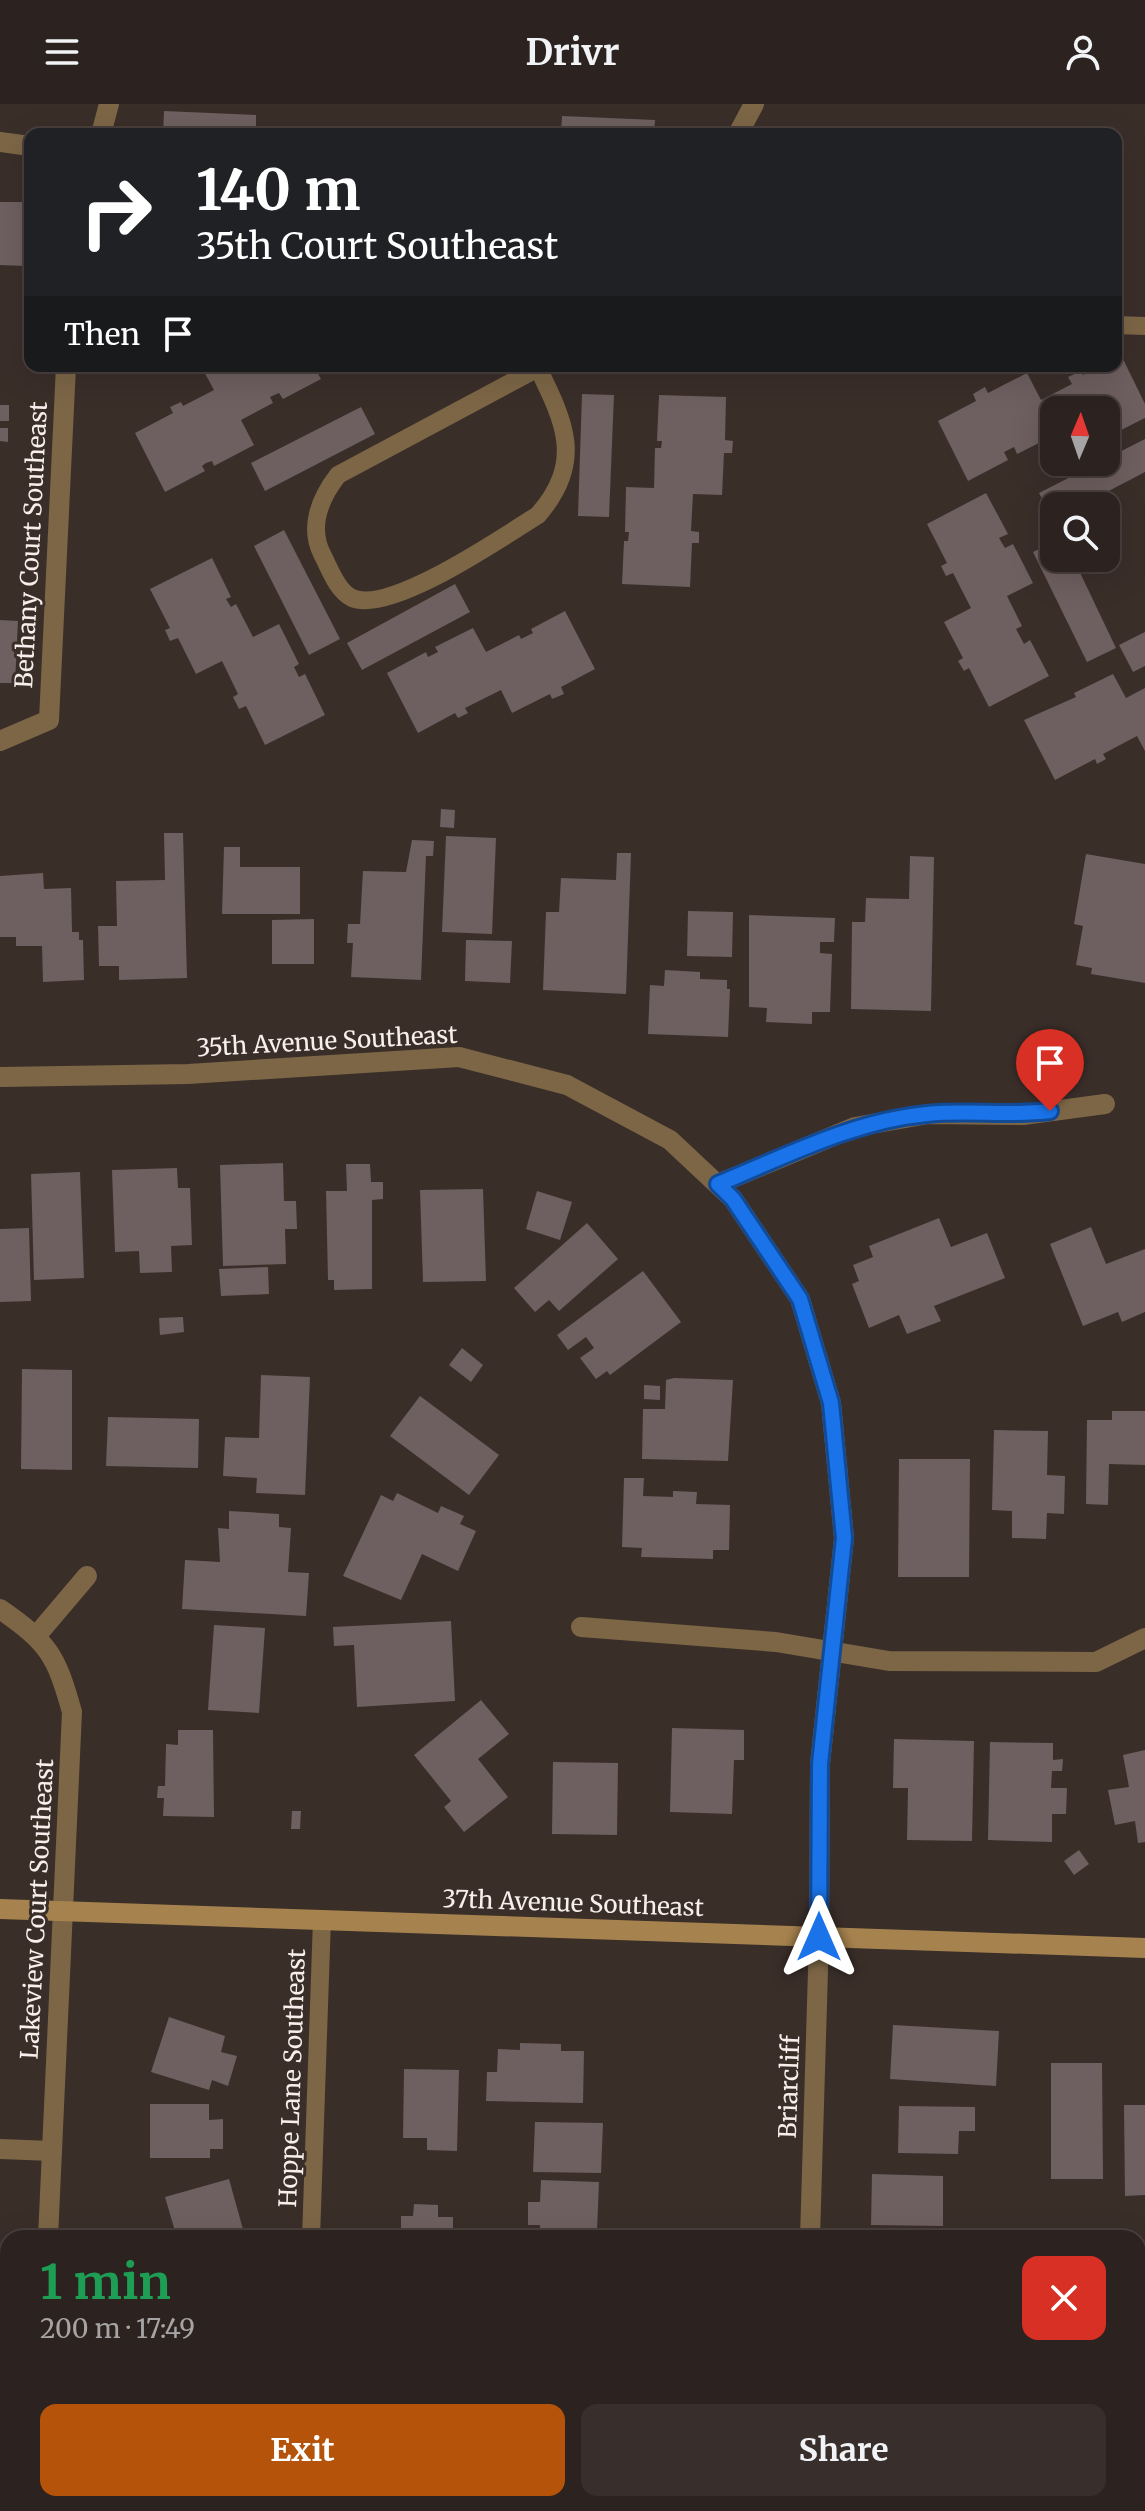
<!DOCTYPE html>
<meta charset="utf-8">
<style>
:root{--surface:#2c221f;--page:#382f2c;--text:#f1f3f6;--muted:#a6a4a4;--line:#483f3d;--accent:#b45309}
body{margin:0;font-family:Merriweather,serif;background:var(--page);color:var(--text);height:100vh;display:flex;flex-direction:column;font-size:30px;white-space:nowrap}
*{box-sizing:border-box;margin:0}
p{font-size:26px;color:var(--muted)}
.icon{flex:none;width:44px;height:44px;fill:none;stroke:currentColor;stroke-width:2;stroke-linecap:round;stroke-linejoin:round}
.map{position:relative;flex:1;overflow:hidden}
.drawer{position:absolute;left:0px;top:2126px;width:1146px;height:282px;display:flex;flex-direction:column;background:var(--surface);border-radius:24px 24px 0 0;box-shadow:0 8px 32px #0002,0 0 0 2px var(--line)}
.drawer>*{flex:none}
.hud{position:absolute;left:24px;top:24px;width:1098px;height:244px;border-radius:16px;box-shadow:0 8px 32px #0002,0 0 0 2px var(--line);background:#202124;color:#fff;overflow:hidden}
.needle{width:52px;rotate:2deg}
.tools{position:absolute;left:1040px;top:292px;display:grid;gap:16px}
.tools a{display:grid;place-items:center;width:80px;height:80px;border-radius:16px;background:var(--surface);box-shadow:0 8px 32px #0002,0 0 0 2px var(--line);font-size:40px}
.pin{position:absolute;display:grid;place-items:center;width:68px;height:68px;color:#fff;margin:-82px -34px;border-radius:50% 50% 50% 0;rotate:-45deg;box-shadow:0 0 8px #0007}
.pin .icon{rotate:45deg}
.me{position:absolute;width:88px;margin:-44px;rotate:0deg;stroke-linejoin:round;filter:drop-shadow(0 0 6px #0008)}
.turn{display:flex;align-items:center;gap:28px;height:168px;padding:0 40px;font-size:36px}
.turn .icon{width:104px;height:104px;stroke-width:2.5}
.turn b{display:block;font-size:56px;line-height:68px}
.then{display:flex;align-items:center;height:76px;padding:0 40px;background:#0003;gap:16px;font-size:30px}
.round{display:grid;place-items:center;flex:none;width:84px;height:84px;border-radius:16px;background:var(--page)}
.headline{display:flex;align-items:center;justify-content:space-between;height:136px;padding:0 40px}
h1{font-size:48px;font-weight:700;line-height:60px;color:#1e9e55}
.primary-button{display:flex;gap:16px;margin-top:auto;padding:16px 40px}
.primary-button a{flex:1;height:92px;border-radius:16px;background:var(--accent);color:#fff;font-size:32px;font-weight:700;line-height:92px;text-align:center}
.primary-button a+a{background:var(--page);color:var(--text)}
header{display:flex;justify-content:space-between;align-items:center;height:104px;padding:0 40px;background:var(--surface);font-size:36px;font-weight:700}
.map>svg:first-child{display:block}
</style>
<header><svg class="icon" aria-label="menu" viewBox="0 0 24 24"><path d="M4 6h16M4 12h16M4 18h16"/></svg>Drivr<svg class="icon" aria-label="person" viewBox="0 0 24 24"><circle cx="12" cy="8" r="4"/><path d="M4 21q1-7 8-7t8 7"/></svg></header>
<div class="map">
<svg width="1145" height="2407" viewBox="0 0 1145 2407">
<rect width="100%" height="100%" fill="#3a2e29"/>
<!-- building -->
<g fill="#6e5f60">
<path d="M164 7 256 11V30H163Z"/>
<path d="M562 12 655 16 654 30H561Z"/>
<path d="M0 98H27L26 162 0 161Z"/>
<path d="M1121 251 1145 300V314L1111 331 1106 327V306H1054V338L1051 333 1017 350 1014 343 1004 348 1008 356 968 377 938 317 976 297 973 290 985 283 988 289 1027 269 1041 296 1072 280 1068 273 1081 267 1083 271 1100 262H1116V254Z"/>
<path d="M201 262H314L321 275 283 295 279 289 270 293 273 299 241 316 254 341 214 362 212 357 206 359 202 362 205 367 165 388 135 329 173 309 170 303 181 298 183 302 214 286Z"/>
<path d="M582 290 614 291 609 413 578 412Z"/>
<path d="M659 291 726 293 725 336 733 337 732 349H724L722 391 693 390 691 427 699 428V439H692L690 483 622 480 624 437H628L629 428H625L626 383 654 384 655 344H661L662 337H657Z"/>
<rect x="0" y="301" width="9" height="16"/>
<path d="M361 303 375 330 265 387 251 359Z"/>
<path d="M0 324H8V338L0 337Z"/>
<path d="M1145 335V368L1080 402H1054V418L1039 389Z"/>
<path d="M986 389 1008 430 999 434 1005 444 1013 440 1033 479 1007 492 1022 522 1016 525 1024 540 1030 536 1049 572 989 603 969 564 964 567 958 557 963 554 944 518 971 504 953 469 946 472 941 462 947 459 927 420Z"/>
<path d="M284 426 340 535 309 551 254 442Z"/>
<path d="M1054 438V454H1073L1116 544 1087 558 1033 448Z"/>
<path d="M212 454 231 493 226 495 231 503 236 500 253 533 279 520 299 560 294 563 299 573 305 570 325 611 265 641 246 602 239 605 233 593 238 590 222 557 196 570 178 534 170 537 165 526 170 524 150 485Z"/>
<path d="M455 480 470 508 362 566 347 539Z"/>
<path d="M565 507 595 565 561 583 564 590 552 595 550 590 512 609 501 586 465 604 468 609 458 614 455 609 418 629 387 569 426 548 428 553 438 548 435 543 473 524 486 548 519 531 521 535 533 529 531 525Z"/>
<path d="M0 516 18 517 15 579H0Z"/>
<path d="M1145 528V562L1133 568 1119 541Z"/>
<path d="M1113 570 1126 594 1145 584V647L1137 632 1103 650 1106 655 1097 660 1095 655 1055 676 1024 616 1076 593 1074 589Z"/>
<path d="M441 705 455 706 454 724 440 723Z"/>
<path d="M164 729H183L187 874 119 876V862H99L98 822H117L116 777 165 776Z"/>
<path d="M446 732 496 734 492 830 442 828Z"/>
<path d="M412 736 434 737 433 752H426L421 876 351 873 353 839H347L348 820H360L363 767 406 768Z"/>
<path d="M224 743H240V763H300V810H222Z"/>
<path d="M617 749H631L626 890 543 886 546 808H559L561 774 616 776Z"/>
<path d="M1086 750 1145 760V879L1091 870 1092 864 1076 861 1083 822 1074 820Z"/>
<path d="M910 752 934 753 931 907 851 905 852 818H865L866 794 909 795Z"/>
<path d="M43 769 44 785 71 784 72 828H79V836H83L84 876 43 878 42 842H16V833H0V772Z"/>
<path d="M688 807 733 808 732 853 687 852Z"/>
<path d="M749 811 835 814 834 838H820V849L832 850 830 908H812V920L766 918 767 904 749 903Z"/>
<path d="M314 815V860H272V816Z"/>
<path d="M466 836 512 837 510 879 465 877Z"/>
<path d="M665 866 700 868V875L727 876V885H730L728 933 648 930 650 881 664 882Z"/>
<path d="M283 1059 284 1097H296L297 1125H285L286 1160 223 1162 220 1061Z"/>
<path d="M346 1060H370L371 1078H383V1095L372 1096V1185L334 1186V1176H328L326 1087H347Z"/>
<path d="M177 1064 178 1084H190L192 1141 171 1142 172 1168 140 1169 139 1147 115 1148 112 1066Z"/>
<path d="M80 1068 84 1174 34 1176 31 1070Z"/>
<path d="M483 1085 486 1177 423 1178 420 1086Z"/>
<path d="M537 1087 572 1098 560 1136 526 1125Z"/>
<path d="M939 1114 951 1143 987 1129 1005 1174 934 1202 941 1217 907 1230 899 1211 869 1224 852 1180 859 1177 853 1161 873 1153 869 1142Z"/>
<path d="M587 1119 618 1155 559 1207 549 1196 535 1208 514 1184Z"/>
<path d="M1091 1123 1106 1160 1145 1145V1208L1122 1218 1118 1208 1083 1222 1050 1140Z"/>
<path d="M29 1124 31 1197 0 1198V1125Z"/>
<path d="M268 1163 269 1190 221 1192 219 1165Z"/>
<path d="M643 1167 681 1218 610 1271 607 1267 596 1275 580 1254 594 1244 586 1233 568 1246 557 1231Z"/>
<path d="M183 1213 184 1228 160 1231 159 1214Z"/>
<path d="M462 1244 483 1261 471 1278 449 1261Z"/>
<path d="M22 1265 72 1266V1366L21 1365Z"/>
<path d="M261 1271 310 1273 305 1391 256 1389 257 1374 223 1372 225 1333 259 1334Z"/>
<path d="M674 1274 733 1276 728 1357 642 1355 643 1305H665L666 1276Z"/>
<path d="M644 1281 660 1282V1296L644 1295Z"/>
<path d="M420 1292 499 1351 469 1391 390 1332Z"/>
<path d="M1112 1307H1145V1361L1109 1360 1108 1401 1086 1400 1087 1316H1112Z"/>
<path d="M108 1313 199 1315 198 1364 106 1362Z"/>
<path d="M994 1326 1048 1327 1047 1371 1065 1372 1064 1410 1047 1409 1046 1435 1012 1434V1407L992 1406Z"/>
<path d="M899 1355H970L969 1473H898Z"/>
<path d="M624 1374H644L643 1392 673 1393V1387L697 1388 696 1400 730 1401 729 1446H713V1455L641 1453 642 1444 622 1443Z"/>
<path d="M397 1389 438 1409 441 1402 464 1412 460 1420 476 1427 458 1467 422 1450 401 1496 343 1472 381 1391 393 1397Z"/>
<path d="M229 1407 279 1410V1423L291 1424 288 1468 309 1469 306 1512 182 1505 185 1456 220 1458 218 1424 229 1425Z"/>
<path d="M451 1517 455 1597 357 1603 354 1541 334 1542 333 1523Z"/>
<path d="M214 1521 265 1524 259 1609 208 1606Z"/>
<path d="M481 1596 509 1630 478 1655 508 1693 464 1728 444 1703 451 1697 414 1651Z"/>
<path d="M672 1624 744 1626V1656H734L732 1710 670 1708Z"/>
<path d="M178 1626H213L214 1713 163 1712 164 1694H157L158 1682H165L166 1640 178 1641Z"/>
<path d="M894 1635 974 1637 972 1737 907 1736 908 1684H893Z"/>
<path d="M990 1638 1053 1639V1656L1063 1655 1062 1667H1052L1051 1684H1067L1066 1710H1052V1738L988 1736Z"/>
<path d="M1145 1646V1738L1138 1739 1135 1717 1115 1721 1108 1686 1129 1683 1123 1651Z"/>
<path d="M553 1658 618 1659 617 1731 552 1730Z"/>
<path d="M292 1707H301L300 1725H291Z"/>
<path d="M1079 1746 1089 1760 1074 1771 1064 1757Z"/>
<path d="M169 1913 225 1932 221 1948 237 1952 228 1982 212 1976 209 1986 151 1968Z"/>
<path d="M893 1921 999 1927 996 1982 890 1975Z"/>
<path d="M520 1939 561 1940V1947H584L583 1999 486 1997 487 1968H497L498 1945 520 1946Z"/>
<path d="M1051 1959H1102L1103 2075H1051Z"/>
<path d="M404 1965 459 1966 457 2047 427 2046V2034H403Z"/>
<path d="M150 2000H209V2016L223 2015V2045H210V2054H150Z"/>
<path d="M1124 2001H1145V2091L1125 2092Z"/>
<path d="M899 2002 975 2003V2027H959L958 2050 898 2049Z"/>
<path d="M535 2018 603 2019 601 2069 533 2068Z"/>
<path d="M872 2070 943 2072V2122L871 2121Z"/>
<path d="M229 2075 244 2129 225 2134H177L165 2093Z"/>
<path d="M541 2076 599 2078 597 2127 540 2125V2121H528V2098H540Z"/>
<path d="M414 2100 438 2101V2113H453V2134H401V2112H413Z"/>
<rect x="1138" y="2290" width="7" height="90"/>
<rect x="103" y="2400" width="73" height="7"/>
<path d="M475 2400H539V2407H474Z"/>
<path d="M696 2400H741L740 2407H696Z"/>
<rect x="862" y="2400" width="86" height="7"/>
</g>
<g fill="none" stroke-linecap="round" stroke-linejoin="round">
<!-- lane -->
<g stroke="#7c6646" stroke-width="18">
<path d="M1116 221 1145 222"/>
<path d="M538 264C565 319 584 358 538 411 504 432 390 511 352 494 337 487 329 463 322 450 308 422 321 393 338 371Z"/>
<path d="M311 2134 322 1815"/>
<path d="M388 2407V2400"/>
</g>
<!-- street -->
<g stroke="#7c6646" stroke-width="20">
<path d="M101 30 109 0"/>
<path d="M738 30 754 0"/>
<path d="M0 38 30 42"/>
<path d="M0 637 49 616 66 262"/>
<path d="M0 973 188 970 459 953 567 981 670 1036 733 1095 800 1195 831 1299 844 1434 820 1660 819 1833 810 2134"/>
<path d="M718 1080 855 1023 928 1010 1023 1011 1105 1000"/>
<path d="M0 1505C49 1539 56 1551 72 1608L48 2134"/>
<path d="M581 1523 776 1538 889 1557 1096 1558 1145 1534"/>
<path d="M37 1531 87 1472"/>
<path d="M0 2045 52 2047"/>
<path d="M0 2404 34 2405"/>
<path d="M801 2407V2400"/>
</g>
<!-- secondary -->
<path stroke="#a6834e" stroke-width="20" d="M0 1805 1145 1844"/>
</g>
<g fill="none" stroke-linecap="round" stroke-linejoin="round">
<defs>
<path id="route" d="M819 1833 820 1660 844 1434 831 1299 800 1195 733 1095 718 1080C786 1052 853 1017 927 1010 968 1006 1009 1012 1050 1007"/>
</defs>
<!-- route casing -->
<use href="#route" stroke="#114b97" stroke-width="20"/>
<!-- route -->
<use href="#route" stroke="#1a73e8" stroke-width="14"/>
</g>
<g text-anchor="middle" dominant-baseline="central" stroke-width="6" stroke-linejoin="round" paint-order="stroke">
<!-- street labels -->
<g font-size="24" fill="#f8efec" stroke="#3a2e29">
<text transform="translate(31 441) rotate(-87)">Bethany Court Southeast</text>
<text transform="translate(327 937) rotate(-3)">35th Avenue Southeast</text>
<text transform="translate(573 1799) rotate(2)">37th Avenue Southeast</text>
<text transform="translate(37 1805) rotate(-87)">Lakeview Court Southeast</text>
<text transform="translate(292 1974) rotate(-88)">Hoppe Lane Southeast</text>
<text transform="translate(789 1983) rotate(-88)">Briarcliff</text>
</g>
</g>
</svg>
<div class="tools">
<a><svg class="needle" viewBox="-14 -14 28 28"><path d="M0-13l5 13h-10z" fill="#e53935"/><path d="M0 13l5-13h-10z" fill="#a6a4a4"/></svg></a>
<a><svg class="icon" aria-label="search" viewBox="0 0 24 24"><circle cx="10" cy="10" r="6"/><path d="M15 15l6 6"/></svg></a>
</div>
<div class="pin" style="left:1050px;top:1007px;background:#d93025"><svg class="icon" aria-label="arrive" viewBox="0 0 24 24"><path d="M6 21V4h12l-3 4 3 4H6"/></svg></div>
<svg class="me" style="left:819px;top:1833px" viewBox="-20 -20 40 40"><path d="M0-17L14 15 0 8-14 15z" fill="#1a73e8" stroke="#fff" stroke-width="4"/></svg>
<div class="hud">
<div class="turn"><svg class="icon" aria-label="right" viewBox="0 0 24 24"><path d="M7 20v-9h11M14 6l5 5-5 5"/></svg><div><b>140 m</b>35th Court Southeast</div></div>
<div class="then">Then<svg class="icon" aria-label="arrive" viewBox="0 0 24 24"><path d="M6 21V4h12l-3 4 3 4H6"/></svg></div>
</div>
<section class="drawer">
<div class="headline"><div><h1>1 min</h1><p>200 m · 17:49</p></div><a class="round" style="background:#d93025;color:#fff"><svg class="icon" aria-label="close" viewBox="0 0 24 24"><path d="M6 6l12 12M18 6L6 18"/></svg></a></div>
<div class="primary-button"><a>Exit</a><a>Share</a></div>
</section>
</div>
